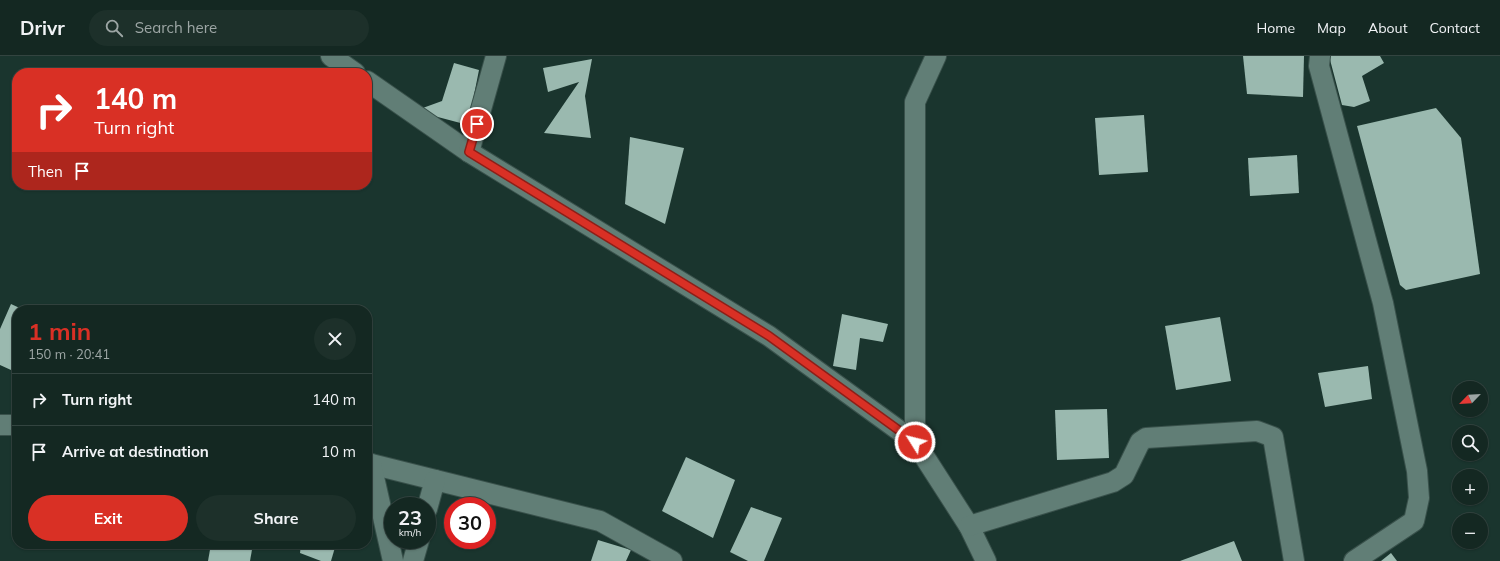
<!DOCTYPE html>
<meta charset="utf-8">
<style>
:root{--surface:#142822;--page:#1d302a;--text:#f1f3f6;--muted:#9da6a5;--line:#334440;--accent:#d93025}
body{margin:0;font-family:Mulish,sans-serif;background:var(--page);color:var(--text);height:100vh;display:flex;flex-direction:column;font-size:15px;white-space:nowrap}
*{box-sizing:border-box;margin:0}
p{font-size:13px;color:var(--muted)}
.icon{flex:none;width:22px;height:22px;fill:none;stroke:currentColor;stroke-width:2;stroke-linecap:round;stroke-linejoin:round}
.map{position:relative;flex:1;overflow:hidden}
.details{position:absolute;left:12px;top:249px;width:360px;height:244px;display:flex;flex-direction:column;background:var(--surface);border-radius:16px;box-shadow:0 1px 3px #0004,0 0 0 1px var(--line)}
.details>*{flex:none}
.banner{position:absolute;left:12px;top:12px;width:360px;height:122px;border-radius:16px;box-shadow:0 1px 3px #0004,0 0 0 1px var(--line);background:#d93025;color:#fff;overflow:hidden}
.needle{width:26px;rotate:245deg}
.tools{position:absolute;left:1452px;top:325px;display:grid;gap:8px}
.tools a{display:grid;place-items:center;width:36px;height:36px;border-radius:50%;background:var(--surface);box-shadow:0 1px 3px #0004,0 0 0 1px var(--line);font-size:20px}
.speed{position:absolute;left:384px;top:441px;display:flex;gap:8px;font-size:20px;font-weight:700;text-align:center}
.speed>*{display:grid;place-content:center;width:52px;height:52px;border-radius:50%;background:var(--surface);box-shadow:0 1px 3px #0004,0 0 0 1px var(--line);line-height:1}
.speed small{font-size:10px;font-weight:400}
.speed .limit{border:6px solid #d22;background:#fff;color:#111}
.pin{position:absolute;display:grid;place-items:center;width:34px;height:34px;color:#fff;margin:-17px;border:2px solid #fff;border-radius:50%;box-shadow:0 1px 4px #0007}
.me{position:absolute;width:44px;margin:-22px;rotate:306deg;stroke-linejoin:round;filter:drop-shadow(0 0 3px #0008)}
.turn{display:flex;align-items:center;gap:14px;height:84px;padding:0 16px;font-size:18px}
.turn .icon{width:52px;height:52px;stroke-width:2.5}
.turn b{display:block;font-size:28px;line-height:34px}
.then{display:flex;align-items:center;height:38px;padding:0 16px;background:#0003;gap:8px;font-size:15px}
.round{display:grid;place-items:center;flex:none;width:42px;height:42px;border-radius:21px;background:var(--page)}
.headline{display:flex;align-items:center;justify-content:space-between;height:68px;padding:0 16px}
h1{font-size:24px;font-weight:700;line-height:30px;color:var(--accent)}
.cta{display:flex;gap:8px;margin-top:auto;padding:8px 16px}
.cta a{flex:1;height:46px;border-radius:24px;background:var(--accent);color:#fff;font-size:16px;font-weight:700;line-height:46px;text-align:center}
.cta a+a{background:var(--page);color:var(--text)}
ul{padding:0;list-style:none}
li{display:flex;align-items:center;gap:12px;height:52px;padding:0 16px;border-top:1px solid var(--line)}
li div{flex:1}
li b{display:block;font-size:15px}
li em{font-style:normal}
header{display:flex;align-items:center;gap:24px;box-sizing:border-box;height:56px;padding:0 20px;background:var(--surface);border-bottom:1px solid var(--line)}
header strong{font-size:19px}
nav{display:flex;gap:22px;margin-inline-start:auto;font-size:14px}
.search{width:280px;height:36px;background:var(--page);display:flex;align-items:center;gap:10px;box-sizing:border-box;padding:0 14px;border-radius:22px;color:var(--muted);font-size:15px}
.map>svg:first-child{display:block}
</style>
<header>
<strong>Drivr</strong>
<div class="search"><svg class="icon" aria-label="search" viewBox="0 0 24 24"><circle cx="10" cy="10" r="6"/><path d="M15 15l6 6"/></svg>Search here</div>
<nav><a>Home</a><a>Map</a><a>About</a><a>Contact</a></nav>
</header>
<div class="map">
<svg width="1500" height="505" viewBox="0 0 1500 505">
<rect width="100%" height="100%" fill="#1a352e"/>
<!-- building -->
<g fill="#9ab9af">
<path d="M1243 0H1304L1303 41 1247 38Z"/>
<path d="M1329 0H1380L1384 7 1362 20 1370 45 1354 51 1342 49Z"/>
<path d="M592 3 585 40 591 82 544 77 579 26 548 36 543 12Z"/>
<path d="M454 7 479 14 468 69 434 60 420 53 442 45Z"/>
<path d="M1436 52 1461 82 1480 218 1406 234 1400 229 1357 70Z"/>
<path d="M1144 59 1148 116 1099 119 1095 62Z"/>
<path d="M630 81 684 92 665 168 625 148Z"/>
<path d="M1297 99 1299 137 1250 140 1248 102Z"/>
<path d="M11 248 24 254H17V306L11 314 0 309V273Z"/>
<path d="M842 258 888 268 883 286 860 282 856 314 833 310Z"/>
<path d="M1220 261 1231 325 1176 334 1165 270Z"/>
<path d="M1368 310 1372 343 1325 351 1318 317Z"/>
<path d="M1107 353 1109 402 1057 404 1055 354Z"/>
<path d="M686 401 735 424 713 482 662 455Z"/>
<path d="M751 451 782 462 764 505H748L730 496Z"/>
<path d="M598 484 631 494 626 505H591Z"/>
<path d="M1234 485 1242 505H1180Z"/>
<path d="M211 488H253L250 505H208Z"/>
<path d="M301 488H336L331 505H321L300 497Z"/>
<path d="M1391 497 1397 505H1381Z"/>
</g>
<g fill="none" stroke-linecap="round" stroke-linejoin="round">
<defs>
<g id="minor">
<path d="M331 0 355 17"/>
<path d="M1320 0 1319 10 1383 247 1417 415 1419 442 1414 465 1354 505"/>
<path d="M367 25 469 96 769 280 915 386 969 470 986 505"/>
<path d="M469 96 496 0"/>
<path d="M0 369H17"/>
<path d="M915 386V46L936 0"/>
<path d="M367 407 600 465 672 505"/>
<path d="M371 408 393 505"/>
<path d="M427 453 435 424"/>
<path d="M969 470 1113 426 1124 419 1140 386 1146 382 1257 375 1273 381 1294 505"/>
<path d="M413 505 419 484"/>
</g>
</defs>
<!-- minor casing -->
<use href="#minor" stroke="#39514b" stroke-width="22"/>
<!-- minor -->
<use href="#minor" stroke="#617e76" stroke-width="20"/>
</g>
<g fill="none" stroke-linecap="round" stroke-linejoin="round">
<defs>
<path id="route" d="M477 68 469 96 769 280 915 386"/>
</defs>
<!-- route casing -->
<use href="#route" stroke="#8d1f18" stroke-width="10"/>
<!-- route -->
<use href="#route" stroke="#d93025" stroke-width="7"/>
</g>
</svg>
<div class="tools">
<a><svg class="needle" viewBox="-14 -14 28 28"><path d="M0-13l5 13h-10z" fill="#e53935"/><path d="M0 13l5-13h-10z" fill="#9da6a5"/></svg></a>
<a><svg class="icon" aria-label="search" viewBox="0 0 24 24"><circle cx="10" cy="10" r="6"/><path d="M15 15l6 6"/></svg></a>
<a>+</a>
<a>−</a>
</div>
<div class="speed"><div>23<small>km/h</small></div><div class="limit">30</div></div>
<div class="pin" style="left:477px;top:68px;background:#d93025"><svg class="icon" aria-label="arrive" viewBox="0 0 24 24"><path d="M6 21V4h12l-3 4 3 4H6"/></svg></div>
<svg class="me" style="left:915px;top:386px" viewBox="-20 -20 40 40"><circle r="17" fill="#d93025" stroke="#fff" stroke-width="3"/><path d="M0-11L8 9 0 5-8 9z" fill="#fff"/></svg>
<div class="banner">
<div class="turn"><svg class="icon" aria-label="right" viewBox="0 0 24 24"><path d="M7 20v-9h11M14 6l5 5-5 5"/></svg><div><b>140 m</b>Turn right</div></div>
<div class="then">Then<svg class="icon" aria-label="arrive" viewBox="0 0 24 24"><path d="M6 21V4h12l-3 4 3 4H6"/></svg></div>
</div>
<section class="details">
<div class="headline"><div><h1>1 min</h1><p>150 m · 20:41</p></div><a class="round"><svg class="icon" aria-label="close" viewBox="0 0 24 24"><path d="M6 6l12 12M18 6L6 18"/></svg></a></div>
<ul>
<li><svg class="icon" aria-label="right" viewBox="0 0 24 24"><path d="M7 20v-9h11M14 6l5 5-5 5"/></svg><div><b>Turn right</b></div><em>140 m</em></li>
<li><svg class="icon" aria-label="arrive" viewBox="0 0 24 24"><path d="M6 21V4h12l-3 4 3 4H6"/></svg><div><b>Arrive at destination</b></div><em>10 m</em></li>
</ul>
<div class="cta"><a>Exit</a><a>Share</a></div>
</section>
</div>
